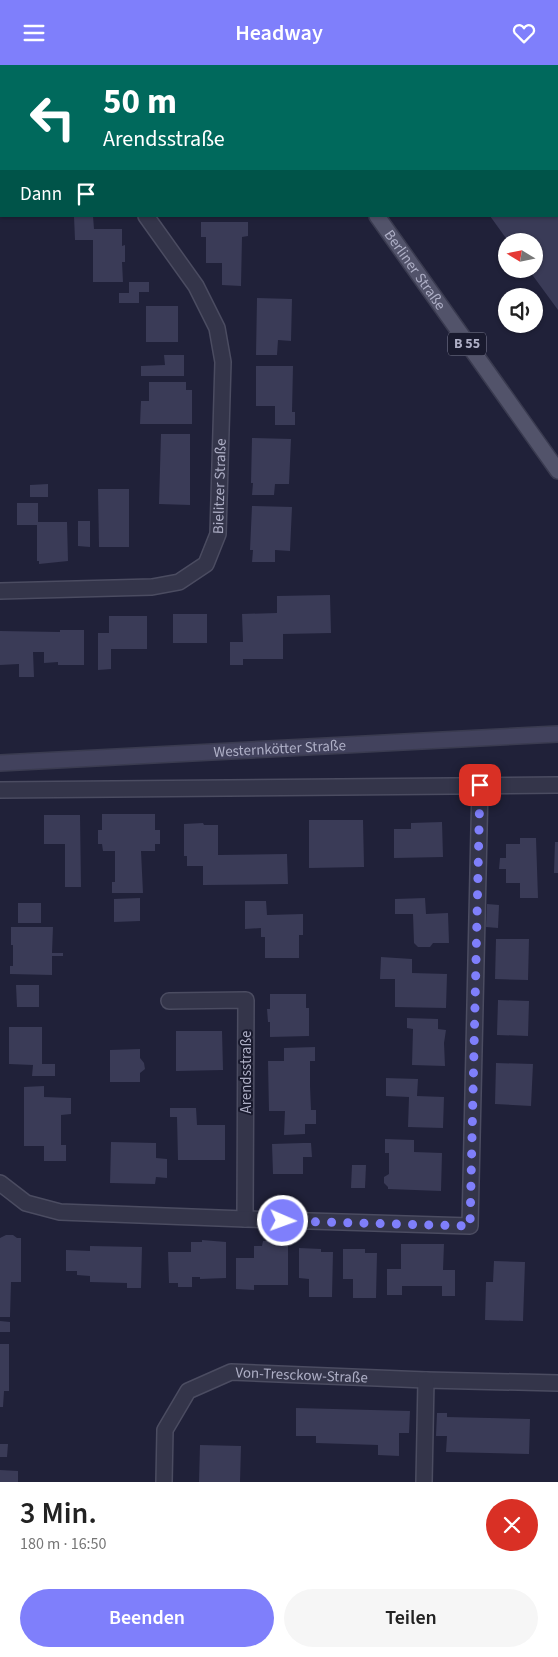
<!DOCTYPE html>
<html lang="de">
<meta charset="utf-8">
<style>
:root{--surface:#fff;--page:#f6f6f6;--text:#222;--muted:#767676;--accent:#7f7ffb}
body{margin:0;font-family:"Source Sans 3",sans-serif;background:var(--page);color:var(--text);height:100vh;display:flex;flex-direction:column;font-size:19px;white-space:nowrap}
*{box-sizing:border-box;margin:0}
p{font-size:16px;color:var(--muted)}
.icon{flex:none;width:28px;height:28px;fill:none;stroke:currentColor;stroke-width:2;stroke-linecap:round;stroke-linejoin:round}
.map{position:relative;height:1417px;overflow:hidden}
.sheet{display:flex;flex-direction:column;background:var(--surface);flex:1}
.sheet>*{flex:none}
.banner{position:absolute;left:0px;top:0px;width:559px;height:152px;box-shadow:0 1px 4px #0004;background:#00695c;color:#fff;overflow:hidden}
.needle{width:32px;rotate:280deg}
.fabs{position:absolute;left:498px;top:168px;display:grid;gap:10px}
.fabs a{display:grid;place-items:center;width:45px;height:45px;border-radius:50%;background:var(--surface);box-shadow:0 1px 4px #0004;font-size:25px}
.pin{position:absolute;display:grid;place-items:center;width:42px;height:42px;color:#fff;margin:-21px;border-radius:10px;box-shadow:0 2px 8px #0006}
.me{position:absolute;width:55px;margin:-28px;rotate:92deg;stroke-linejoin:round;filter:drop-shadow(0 0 4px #0008)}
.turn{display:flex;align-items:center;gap:18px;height:105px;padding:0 20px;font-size:22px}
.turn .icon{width:65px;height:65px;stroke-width:2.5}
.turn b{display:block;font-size:35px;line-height:42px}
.then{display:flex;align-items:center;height:48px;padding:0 20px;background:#0003;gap:10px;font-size:19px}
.round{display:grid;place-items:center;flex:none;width:52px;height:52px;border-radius:26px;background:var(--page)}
.summary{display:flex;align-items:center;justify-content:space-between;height:85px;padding:0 20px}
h1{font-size:30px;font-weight:600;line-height:38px}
.primary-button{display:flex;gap:10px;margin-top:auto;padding:10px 20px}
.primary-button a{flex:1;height:58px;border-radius:30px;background:var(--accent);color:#fff;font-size:20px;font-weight:600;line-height:58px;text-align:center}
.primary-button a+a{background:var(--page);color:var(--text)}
header{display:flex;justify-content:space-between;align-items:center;height:65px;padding:0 20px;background:var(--accent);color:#fff;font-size:22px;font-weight:600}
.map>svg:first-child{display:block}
</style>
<header><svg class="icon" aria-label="menu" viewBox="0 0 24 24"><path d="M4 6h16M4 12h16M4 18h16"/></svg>Headway<svg class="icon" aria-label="heart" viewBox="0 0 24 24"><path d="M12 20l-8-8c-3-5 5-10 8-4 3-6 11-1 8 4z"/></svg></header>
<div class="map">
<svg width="558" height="1417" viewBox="0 0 558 1417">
<rect width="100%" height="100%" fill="#202139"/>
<!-- building -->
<g fill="#3a3b57">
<path d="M74 151H93L94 164H122V181L125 180V197H122L123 217H93V175H75Z"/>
<path d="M490 151H558V245L528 204H534V176H508Z"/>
<path d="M201 157H248V171L242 172 241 221 222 220V198H206V172H201Z"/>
<path d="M129 217H149V227H139V238H119V228H129Z"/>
<path d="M257 233 292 234 291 276 278 275 277 290H256Z"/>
<rect x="146" y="241" width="32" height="36"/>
<path d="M164 290H184V311H141V301L165 300Z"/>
<path d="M256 301H293L292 347H295V360H275V341H256Z"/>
<path d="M149 317H186V325H192V359H140L141 336H149Z"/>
<path d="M161 369H190V440L159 439Z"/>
<path d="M252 373 291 374 289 419H275L274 430H252L253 418H251Z"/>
<path d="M48 419V432H30V420Z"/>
<path d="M98 424H129V482H99Z"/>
<path d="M17 438H38V457H67L68 496 39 499V496H37V460H17Z"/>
<path d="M252 441 292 442 290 486 275 485V497H252L253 485H250Z"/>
<path d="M78 456H90V482L78 481Z"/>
<path d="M330 530 331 568 283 569V594H243V600H230V577H243L242 549 277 548V531Z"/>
<rect x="173" y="549" width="34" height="29"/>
<path d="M109 551H147V584H111V604L98 605V568H109Z"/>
<path d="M60 565H84V600H58V597L44 598V587H33L34 612H19V599L0 600V566L60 567Z"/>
<path d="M102 749H155V765H160V779H155V786H141L143 828H112V817H115V786H103L102 779H98V765H102Z"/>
<path d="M44 750H80L81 822H65V779H44Z"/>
<path d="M309 755H363L364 802 309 803Z"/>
<path d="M442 757 443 792 394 793V764H411V758Z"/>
<path d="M203 758 204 760H218V790L287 789 288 819 203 820V801H187V791H184V759Z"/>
<path d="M520 773H536L538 833H520V818H506V804H499L500 793H506V779H520Z"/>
<path d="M555 777H558V808H554Z"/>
<path d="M140 833V856L114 857V834Z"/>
<path d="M425 833 426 849 448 848 449 878H433L430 882H418L414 878 413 849H395V834Z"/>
<path d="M245 836H266L267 850 303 849V870H299V893H265V872H261V863L245 864Z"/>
<rect x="18" y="838" width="23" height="20"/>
<path d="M487 839 499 840 498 863 486 862Z"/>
<path d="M11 862H53L52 888H63V891H52V910L10 909V901H13V880H11Z"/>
<path d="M496 874H529L528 915 495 914Z"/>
<path d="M381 892 412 894V908L447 909 446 943 395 942V914H380Z"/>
<path d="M16 920H39V942H17Z"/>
<path d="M270 929H306V943H309V971L270 972V957H268L267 944H270Z"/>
<path d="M498 935 529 936 528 971 497 970Z"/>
<path d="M407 953 438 954V964L446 965 444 978 445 1001 412 1000 413 964 407 963Z"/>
<path d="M9 962H42V999H55V1011H32L33 1000 9 999Z"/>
<path d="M176 966H222L223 1005 176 1006Z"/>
<path d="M315 982V996H310V1021L311 1045H316V1059H305V1069L284 1070 285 1046H269L268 996H284V983Z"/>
<path d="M140 984V993L144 998 145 1004 140 1008V1017H110V985Z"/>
<path d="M496 998 533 999 531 1041 495 1039Z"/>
<path d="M386 1013 418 1014 417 1031 444 1032 443 1063 408 1062 409 1032 386 1031Z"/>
<path d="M44 1021V1032L71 1033V1049L61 1050V1080H66V1096H44V1081H24V1022Z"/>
<path d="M170 1043H196L197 1060H225V1095H178L177 1052H170Z"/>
<path d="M385 1074 414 1075V1087L442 1088 441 1126 388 1124V1122L384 1118V1112L389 1109V1088H385Z"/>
<path d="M111 1077 156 1078V1093L167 1094V1113L156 1112 155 1119 110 1118Z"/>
<path d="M303 1078H311L312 1092H303V1109H273L272 1079Z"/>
<path d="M352 1100H366L365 1123H351Z"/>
<path d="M6 1170H13L17 1173H21V1217H11L10 1252H0V1173Z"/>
<path d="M202 1175 226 1177V1213L200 1214V1212H192V1222H178V1218H169L168 1187H191V1177H202Z"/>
<path d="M263 1176H280V1181H288V1220H254V1225L236 1224V1193H254V1181H262Z"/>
<path d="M401 1179H444L443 1205H455V1231H442V1221H402V1230H387V1204H401Z"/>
<path d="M90 1181 142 1182 141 1223H127V1218L90 1217V1211L77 1210V1206H66V1185L90 1186Z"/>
<path d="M299 1183 321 1184V1187H333L332 1232H309V1214L299 1213Z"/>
<path d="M343 1184H365V1188H377L376 1233H353V1214H343Z"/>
<path d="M494 1196 525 1197 523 1256 485 1255 486 1217H493Z"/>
<path d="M0 1256 10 1257V1267H0Z"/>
<path d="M0 1279H9V1326H4L3 1342H0Z"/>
<path d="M296 1343 410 1346 409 1368H399V1391L378 1390V1380L316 1378V1371H296Z"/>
<path d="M437 1348H447V1352L530 1354 529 1389 446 1387 447 1371H436Z"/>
<path d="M0 1379H8L7 1392H0Z"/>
<path d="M200 1380 241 1381 240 1417H199Z"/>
<path d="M0 1405 18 1406V1417H0Z"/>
</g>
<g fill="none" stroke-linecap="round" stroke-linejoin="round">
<defs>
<g id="street">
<path d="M35 0 36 1"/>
<path id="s1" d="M0 526 152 522 179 517 206 499 218 469 223 297 217 263 196 221 146 151"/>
<path d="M0 725 558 720"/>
<path d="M169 936 246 935 245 1154"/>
<path d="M0 1118 26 1138 60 1147 245 1154 470 1161 480 720"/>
<path id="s2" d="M164 1417 165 1365 188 1326 231 1307 426 1315 558 1318"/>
<path d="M424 1417 426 1315"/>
</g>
<g id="secondary">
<path id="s3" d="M0 698 558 669"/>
</g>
<g id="primary">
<path d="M269 0 270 1"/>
<path id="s4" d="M377 151 558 406"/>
</g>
</defs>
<!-- street casing -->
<use href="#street" stroke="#4b4c61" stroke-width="18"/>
<!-- secondary casing -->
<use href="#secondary" stroke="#3a3b50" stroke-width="18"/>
<!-- primary casing -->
<use href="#primary" stroke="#3a3b50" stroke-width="18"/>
<!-- street -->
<use href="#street" stroke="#34354a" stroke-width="15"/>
<!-- secondary -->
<use href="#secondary" stroke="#42425d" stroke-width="15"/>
<!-- primary -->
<use href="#primary" stroke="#52536a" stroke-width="15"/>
</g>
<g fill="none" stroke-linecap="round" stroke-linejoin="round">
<!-- route -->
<path stroke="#7f7ffb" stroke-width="9" stroke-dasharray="0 16.2" d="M283 1156 470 1161 480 720"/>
</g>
<g text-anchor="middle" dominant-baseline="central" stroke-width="4" stroke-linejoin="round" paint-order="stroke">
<!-- shield labels -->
<rect fill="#191a2e" stroke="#818298" stroke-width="1" x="448" y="267.5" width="38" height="23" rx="4"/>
<g font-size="14" font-weight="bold" fill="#aeafc6">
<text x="467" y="279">B 55</text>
</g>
<!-- street labels -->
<g font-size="15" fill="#aeafc6" stroke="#191a2e">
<text stroke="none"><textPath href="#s4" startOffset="66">Berliner Straße</textPath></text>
<text stroke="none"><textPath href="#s1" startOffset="292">Bielitzer Straße</textPath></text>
<text stroke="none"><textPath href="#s3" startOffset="280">Westernkötter Straße</textPath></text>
<text transform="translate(246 1007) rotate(-90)">Arendsstraße</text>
<text stroke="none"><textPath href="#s2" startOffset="215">Von-Tresckow-Straße</textPath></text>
</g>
</g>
</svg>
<div class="fabs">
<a><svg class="needle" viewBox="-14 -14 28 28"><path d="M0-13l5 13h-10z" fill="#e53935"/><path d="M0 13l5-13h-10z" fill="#767676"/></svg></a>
<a><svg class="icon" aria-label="sound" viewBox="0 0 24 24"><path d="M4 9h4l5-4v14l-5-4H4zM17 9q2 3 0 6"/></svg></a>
</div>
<div class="pin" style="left:480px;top:720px;background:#d93025"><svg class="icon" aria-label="arrive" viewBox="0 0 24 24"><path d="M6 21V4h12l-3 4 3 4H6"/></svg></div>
<svg class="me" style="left:283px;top:1156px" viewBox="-20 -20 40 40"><circle r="17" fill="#7f7ffb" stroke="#fff" stroke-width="3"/><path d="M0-11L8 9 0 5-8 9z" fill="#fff"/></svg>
<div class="banner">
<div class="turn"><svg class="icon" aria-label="left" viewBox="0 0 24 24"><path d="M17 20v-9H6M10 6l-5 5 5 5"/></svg><div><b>50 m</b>Arendsstraße</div></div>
<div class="then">Dann<svg class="icon" aria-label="arrive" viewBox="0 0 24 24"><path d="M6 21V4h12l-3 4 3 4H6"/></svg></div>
</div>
</div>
<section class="sheet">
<div class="summary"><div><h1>3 Min.</h1><p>180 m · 16:50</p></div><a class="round" style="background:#d93025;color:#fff"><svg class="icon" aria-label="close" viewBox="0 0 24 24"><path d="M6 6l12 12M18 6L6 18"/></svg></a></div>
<div class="primary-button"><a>Beenden</a><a>Teilen</a></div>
</section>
